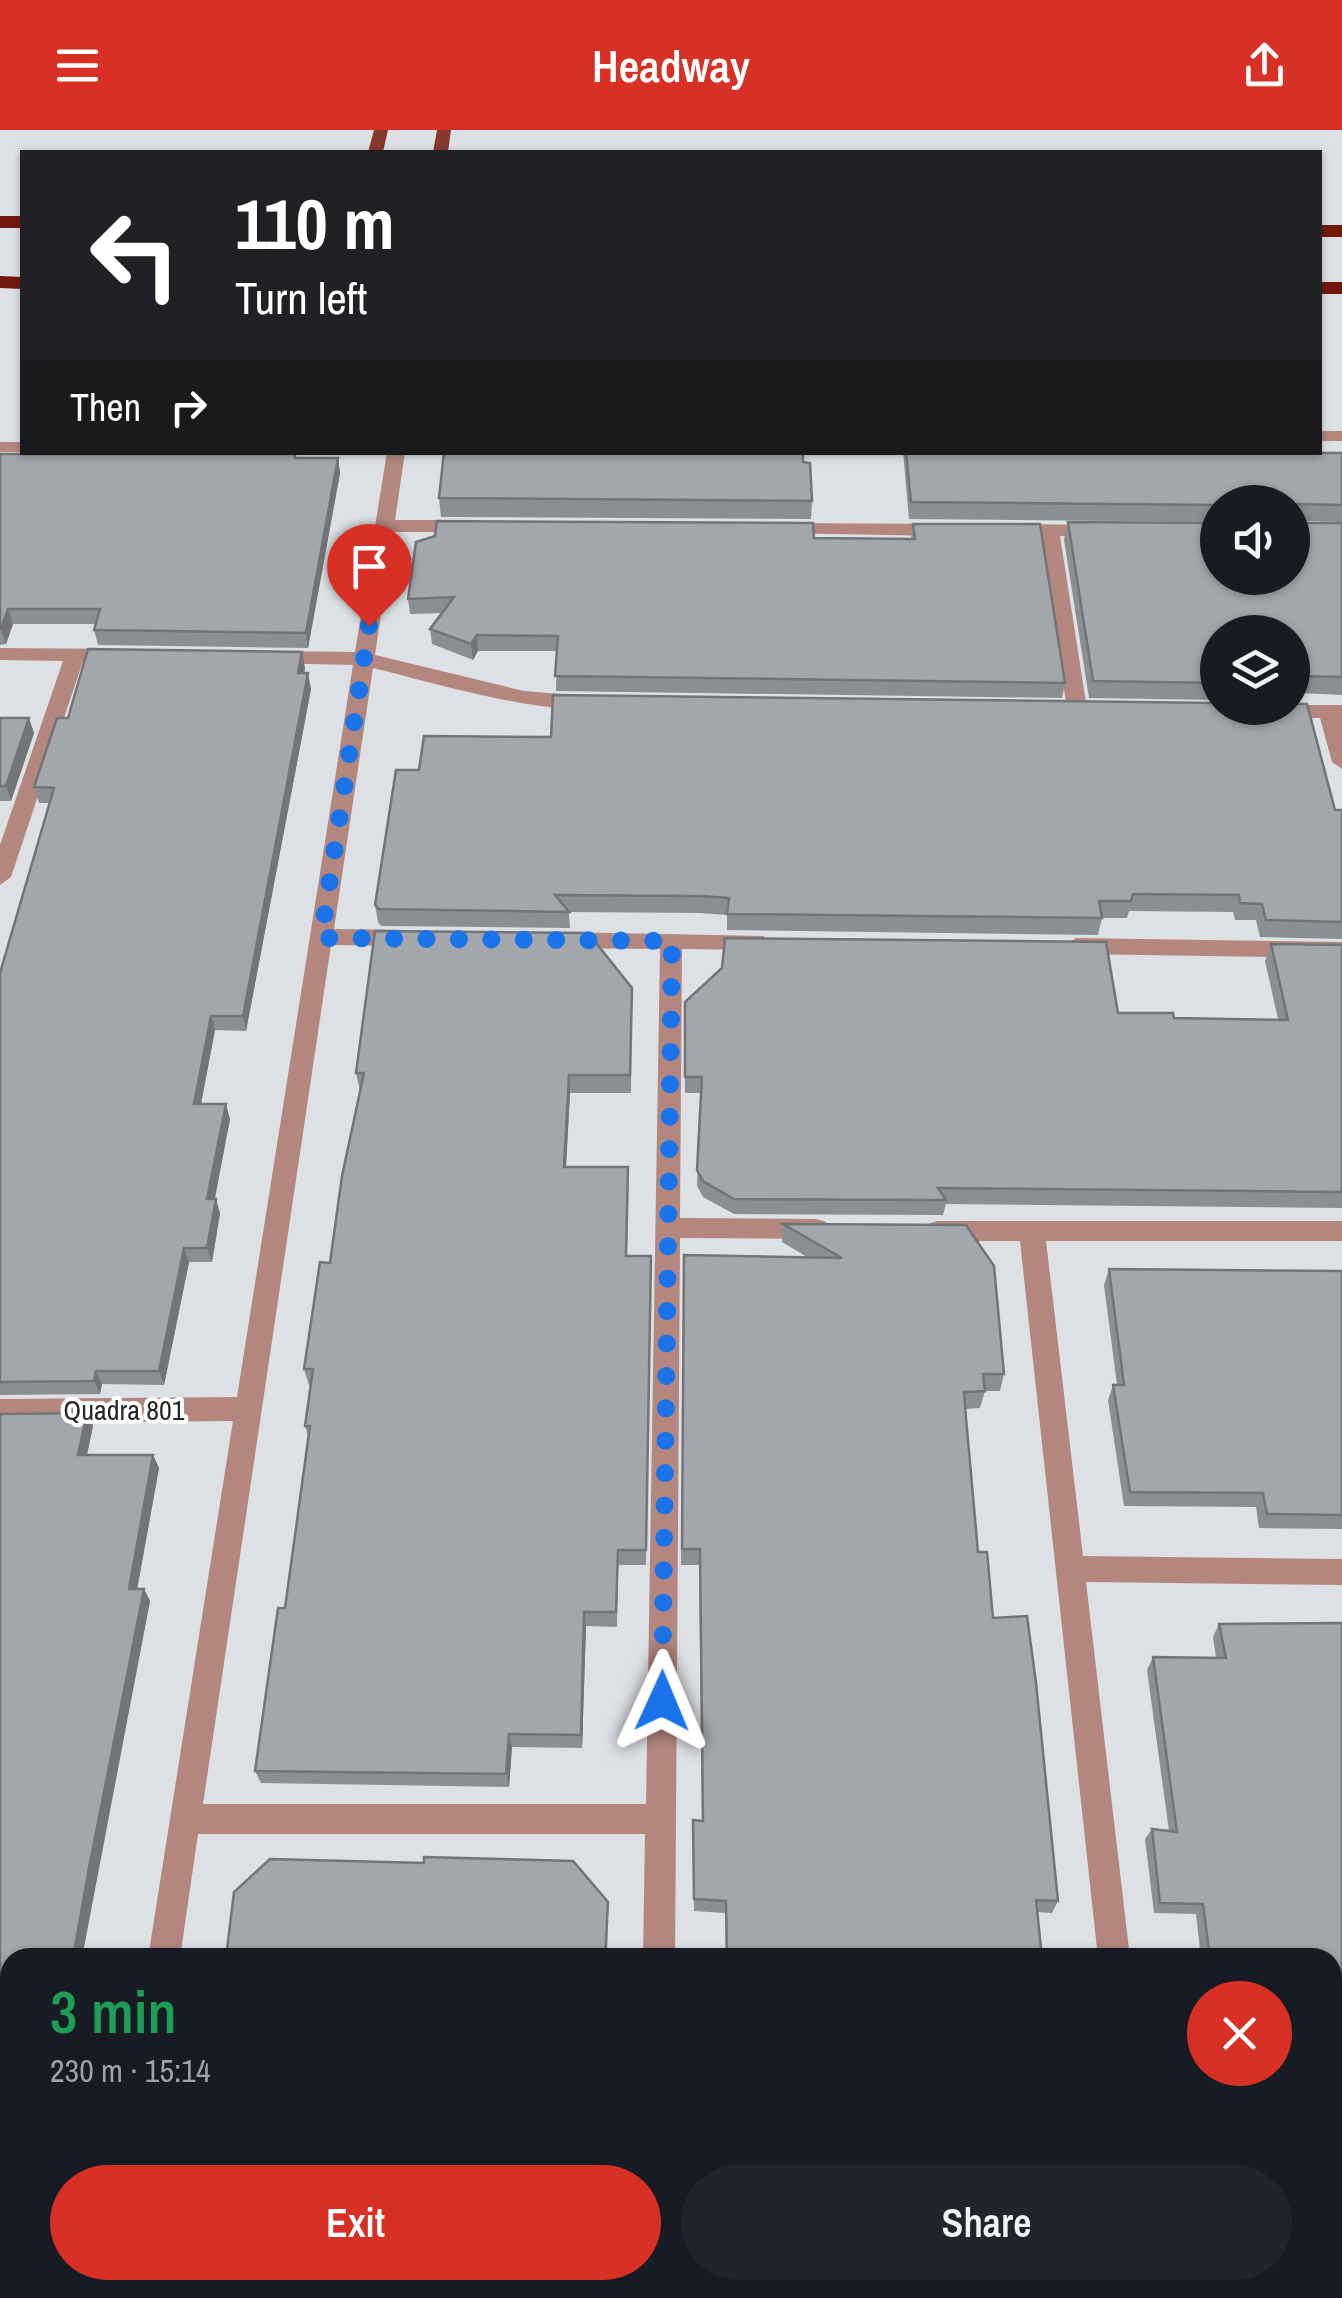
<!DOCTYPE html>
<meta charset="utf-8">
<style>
:root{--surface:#171b24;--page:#20242c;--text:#f1f3f6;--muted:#9ea1a6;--accent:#d93025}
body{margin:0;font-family:"Archivo Narrow",sans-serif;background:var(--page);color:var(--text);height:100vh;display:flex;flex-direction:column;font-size:38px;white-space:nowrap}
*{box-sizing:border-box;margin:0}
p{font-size:32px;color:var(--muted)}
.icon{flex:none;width:55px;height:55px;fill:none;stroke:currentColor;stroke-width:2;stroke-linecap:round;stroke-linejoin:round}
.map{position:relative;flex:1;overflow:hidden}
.panel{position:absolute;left:0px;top:1818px;width:1342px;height:352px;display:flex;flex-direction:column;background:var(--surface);border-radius:30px 30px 0 0;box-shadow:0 2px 8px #0004}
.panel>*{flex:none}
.top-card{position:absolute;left:20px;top:20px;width:1302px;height:305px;border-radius:0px;box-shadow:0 2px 8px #0004;background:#202124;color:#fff;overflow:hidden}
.fabs{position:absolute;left:1200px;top:355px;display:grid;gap:20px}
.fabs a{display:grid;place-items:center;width:110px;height:110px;border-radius:50%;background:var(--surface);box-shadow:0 2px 8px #0004;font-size:50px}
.pin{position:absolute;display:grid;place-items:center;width:85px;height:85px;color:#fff;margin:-102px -42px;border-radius:50% 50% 50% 0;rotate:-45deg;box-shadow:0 0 10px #0007}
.pin .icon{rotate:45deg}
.me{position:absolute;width:110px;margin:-55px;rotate:1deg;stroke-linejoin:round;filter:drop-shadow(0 0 8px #0008)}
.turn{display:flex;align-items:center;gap:35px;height:210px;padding:0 50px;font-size:45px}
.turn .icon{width:130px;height:130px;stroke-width:2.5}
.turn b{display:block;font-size:70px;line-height:85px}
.then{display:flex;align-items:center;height:95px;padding:0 50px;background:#0003;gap:20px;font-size:38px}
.round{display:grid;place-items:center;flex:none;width:105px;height:105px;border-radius:52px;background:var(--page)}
.summary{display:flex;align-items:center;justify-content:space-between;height:170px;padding:0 50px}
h1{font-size:60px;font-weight:600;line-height:75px;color:#1e9e55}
.primary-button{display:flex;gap:20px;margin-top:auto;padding:20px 50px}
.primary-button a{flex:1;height:115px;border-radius:60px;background:var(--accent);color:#fff;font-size:40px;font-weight:600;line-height:115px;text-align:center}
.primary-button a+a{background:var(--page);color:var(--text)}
header{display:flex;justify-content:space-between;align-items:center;height:130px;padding:0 50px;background:var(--accent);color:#fff;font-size:45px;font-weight:600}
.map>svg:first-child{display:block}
</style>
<header><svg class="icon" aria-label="menu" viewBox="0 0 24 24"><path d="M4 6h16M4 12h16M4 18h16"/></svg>Headway<svg class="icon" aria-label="share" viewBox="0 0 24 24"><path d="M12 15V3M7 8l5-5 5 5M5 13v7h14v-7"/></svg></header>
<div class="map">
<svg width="1342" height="2168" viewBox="0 0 1342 2168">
<rect width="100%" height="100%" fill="#dde0e4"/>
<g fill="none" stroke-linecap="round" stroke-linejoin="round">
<!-- minor -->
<g fill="#b3877e" fill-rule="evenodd">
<rect x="1320" y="301" width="22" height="10"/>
<rect x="0" y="312" width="22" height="10"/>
<path d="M387 322H405L395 390H468L477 396 468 402H393L375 525 524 561 585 566 595 573C574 595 408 546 373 538L334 799 406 800 417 808 406 816 331 815 203 1674H646L660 819 561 818 550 810 561 802 764 806 767 812 764 818 756 820 682 819 680 1088 817 1089 826 1092 830 1099 826 1106 817 1109 680 1108 675 1828H643L645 1704H198L180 1828H148L233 1291 0 1293V1269L237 1267 353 535 270 533 260 527 270 521 355 522Z"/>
<path d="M783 393 943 394 952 400 943 406 776 403V395Z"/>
<path d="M1008 394 1098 395 1107 401 1098 407 1060 406 1087 579 1084 584 1077 586 1067 579 1041 406 1001 404 999 400Z"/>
<path d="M0 518 120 519 130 525 120 531H83L11 747 0 755V715L63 531 0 530Z"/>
<path d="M1292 575H1342V639L1332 632 1320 588H1275L1265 581Z"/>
<path d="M1076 808 1342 812V828L1076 824 1065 816Z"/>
<path d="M937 1091H1342V1111H1046L1083 1426 1342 1429V1455L1086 1452 1130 1828H1098L1020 1111H937L928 1108 924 1101 928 1094Z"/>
<rect x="0" y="2126" width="10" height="34"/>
<path d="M96 2160H130L129 2168H93Z"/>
<path d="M638 2160H672L673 2168H637Z"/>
<path d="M1137 2160H1171L1173 2168H1137Z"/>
</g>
<!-- major -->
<g fill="#863a2e" fill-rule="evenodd">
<path d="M374 0H388L383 22H368Z"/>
<path d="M437 0H451L448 22H433Z"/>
</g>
<!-- highway -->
<g fill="#73180d" fill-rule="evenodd">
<rect x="0" y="86" width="22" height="12"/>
<rect x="1320" y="95" width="22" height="12"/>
<path d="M0 146 22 147V159L0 158Z"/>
<rect x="1320" y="152" width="22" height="12"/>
</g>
</g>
<!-- wall -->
<g fill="#8c8f92">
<path d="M903 322 1342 323V392L1295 391 1297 393H1342V565L1299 563 1296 572H1292V502H1218V570L1089 568 1064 410 1068 392 1218 448 1292 372H1218V392L909 389Z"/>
<path d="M0 324 338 328 340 343 308 518 98 515 94 500 96 494H13L6 514 0 515Z"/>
<path d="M803 332 812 371 811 389 441 387 439 368Z"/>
<path d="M913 394 1065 553 1062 568 556 561 557 521H478L473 530 432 514 430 499 442 483 410 484 408 469 814 408 911 409Z"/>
<path d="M305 538 304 543 311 559 246 901 215 900 201 974 230 989 214 1069 220 1083 212 1132H189L164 1255 102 1254 100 1264 0 1265V843L49 673H39L34 657 68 588Z"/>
<path d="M0 588 34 603 11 671H0Z"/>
<path d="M1335 680H1342V809L1260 807 1256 790H1235L1233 782 1129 781 1127 788H1102L1098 805 727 800V785L699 783 569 782 570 798 381 796 378 792 375 775Z"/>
<path d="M1271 814 1342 815V1078L946 1074 943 1085 734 1084 703 1067 697 1056 701 963H685V872L1118 883 1174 888 1278 889 1265 831Z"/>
<path d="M632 858 631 963H570L566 1037H628L627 1126H651L646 1435H618L617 1497 586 1496 582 1618 512 1617 509 1657 261 1653 255 1641 285 1478 308 1306 305 1296 311 1255H309L304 1239 330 1133 360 961 356 943Z"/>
<path d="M783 1094 966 1095 1004 1244 1000 1261H985L980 1278 965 1279 978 1422 1058 1771 1052 1783 1037 1782 1042 1828H726L725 1783 694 1781 693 1690 702 1691 699 1435H681L684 1125 807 1127 782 1112Z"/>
<path d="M1109 1139 1342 1141V1399L1259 1398 1256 1377 1124 1376 1108 1270 1113 1255H1117L1104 1155Z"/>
<path d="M87 1283 93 1296 87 1325H153L159 1338 137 1459H144L150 1471 96 1747 10 1828V2093H0V1284Z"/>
<path d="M1342 1493V2168H1233L1232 2160H1332V1828H1201L1196 1784 1154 1783 1145 1709 1152 1699 1169 1701 1147 1540 1153 1527 1216 1528 1213 1507 1219 1494Z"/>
</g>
<!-- shaded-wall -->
<g fill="#727477">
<path d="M338 328 340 343 308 518 306 503Z"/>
<path d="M8 479 13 494 6 514 1 499Z"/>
<path d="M477 505 478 521 473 530 471 514Z"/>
<path d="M302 522 305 538 301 559 298 543Z"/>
<path d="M308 543 311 559 246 901 243 886Z"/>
<path d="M29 588 34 603 11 671 6 656Z"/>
<path d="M211 886 215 900 198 989 194 974Z"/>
<path d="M569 945 570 963 565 1054 564 1037Z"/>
<path d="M226 974 230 989 212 1084 207 1069Z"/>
<path d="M216 1069 220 1083 212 1132 207 1118Z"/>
<path d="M184 1118 189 1132 164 1255 159 1241Z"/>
<path d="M96 1241 102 1254 100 1264 94 1251Z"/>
<path d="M87 1283 93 1296 84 1338 78 1325Z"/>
<path d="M153 1325 159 1338 135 1471 129 1459Z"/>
<path d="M144 1459 150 1471 82 1828H73L89 1738Z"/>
<path d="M584 1482 586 1496 582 1618 581 1605Z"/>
<path d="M509 1604 512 1617 509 1657 506 1644Z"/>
<path d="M608 1772 607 1828H605Z"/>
</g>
<!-- building -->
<g fill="#a3a6aa" stroke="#727477" stroke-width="2.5">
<path d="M444 322H803V332L810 333 812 371 439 368Z"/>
<path d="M906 322 1342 323V375L1297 374 1293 390 1297 393H1342V547L1299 546 1302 555H1292V502H1218V553L1093 551 1068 392 1218 393V448H1292V372H1218V375L911 372Z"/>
<path d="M0 324H295V328H338L306 503 94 500 100 479H8L1 499H0Z"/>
<path d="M437 391 813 393 814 408 915 409 913 394H1040L1065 553 555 546 558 506 477 505 471 514 430 499 454 467 408 469 416 412 435 406Z"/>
<path d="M88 519 302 522 298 543H308L243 886H211L194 974H226L207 1069H216L207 1118H184L159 1241H96L94 1251 0 1252V843L54 658 34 657 57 588H68Z"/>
<path d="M553 565 1218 573V578H1292V574H1307L1335 680H1342V792L1266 790 1262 774 1240 773 1239 765 1133 764 1131 771H1099L1102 788 727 784 729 768 700 766 555 765 569 782 379 779 375 775 396 640H419L424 606 551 607Z"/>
<path d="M0 588H29L6 656H0Z"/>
<path d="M375 801 588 803 632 858 630 945H569L564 1037H628L626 1126H651L646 1420H618L616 1482H584L581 1605 509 1604 506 1644 255 1641 278 1478H285L310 1296H305L313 1239H304L320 1132 330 1133 342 1046 364 943H356Z"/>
<path d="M725 808 1106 812 1118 883H1173L1174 888 1288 890 1271 814 1342 815V1062L938 1058 946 1070 734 1069 703 1051 697 1040 702 947H685V872L722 838Z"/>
<path d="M783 1094 966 1095 994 1136 1004 1244H983L985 1261 964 1262 966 1288 978 1422H987L993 1488 1027 1486 1036 1553 1058 1771 1036 1770 1042 1828H727L726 1771 694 1769 693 1690 703 1691 700 1419H682L684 1125 842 1128Z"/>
<path d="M1109 1139 1342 1141V1385L1267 1384 1263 1363 1130 1362 1113 1255H1124Z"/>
<path d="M87 1283 78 1325H153L129 1459H144L89 1738 73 1828H10V2088H0V1284Z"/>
<path d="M1342 1493V2168H1243L1241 2160H1332V1828H1210L1203 1774 1160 1773 1152 1699 1177 1702 1153 1527 1226 1528 1219 1494Z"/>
<path d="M424 1727 573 1731 608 1772 605 1828H226L234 1762 270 1729 424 1733Z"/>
<path d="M182 2160H559L558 2168H181Z"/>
<rect x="730" y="2160" width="255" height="8"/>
</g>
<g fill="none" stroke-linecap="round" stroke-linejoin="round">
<!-- route -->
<path stroke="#1a73e8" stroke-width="18" stroke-dasharray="0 32.4" d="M369 496 321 808 672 811 662 1571"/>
</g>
<g text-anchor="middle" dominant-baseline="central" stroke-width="8" stroke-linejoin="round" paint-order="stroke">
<!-- street labels -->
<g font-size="28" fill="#242627" stroke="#fff">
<text x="124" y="1280">Quadra 801</text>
</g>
</g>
</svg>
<div class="fabs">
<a><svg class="icon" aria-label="sound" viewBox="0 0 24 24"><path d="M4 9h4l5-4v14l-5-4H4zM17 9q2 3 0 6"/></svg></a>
<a><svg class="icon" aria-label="layers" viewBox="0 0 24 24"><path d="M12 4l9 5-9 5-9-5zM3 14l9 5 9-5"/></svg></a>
</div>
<div class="pin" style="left:369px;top:496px;background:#d93025"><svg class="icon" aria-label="arrive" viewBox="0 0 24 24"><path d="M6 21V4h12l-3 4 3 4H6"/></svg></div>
<svg class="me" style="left:662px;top:1571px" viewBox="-20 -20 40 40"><path d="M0-17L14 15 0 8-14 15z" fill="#1a73e8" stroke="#fff" stroke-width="4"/></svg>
<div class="top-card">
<div class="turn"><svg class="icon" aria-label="left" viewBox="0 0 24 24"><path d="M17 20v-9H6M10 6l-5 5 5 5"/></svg><div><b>110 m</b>Turn left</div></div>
<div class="then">Then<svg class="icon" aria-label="right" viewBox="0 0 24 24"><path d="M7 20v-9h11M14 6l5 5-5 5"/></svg></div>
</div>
<section class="panel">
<div class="summary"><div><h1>3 min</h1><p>230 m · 15:14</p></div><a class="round" style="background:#d93025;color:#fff"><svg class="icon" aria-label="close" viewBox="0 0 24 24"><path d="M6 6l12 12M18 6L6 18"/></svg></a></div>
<div class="primary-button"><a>Exit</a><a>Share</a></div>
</section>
</div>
